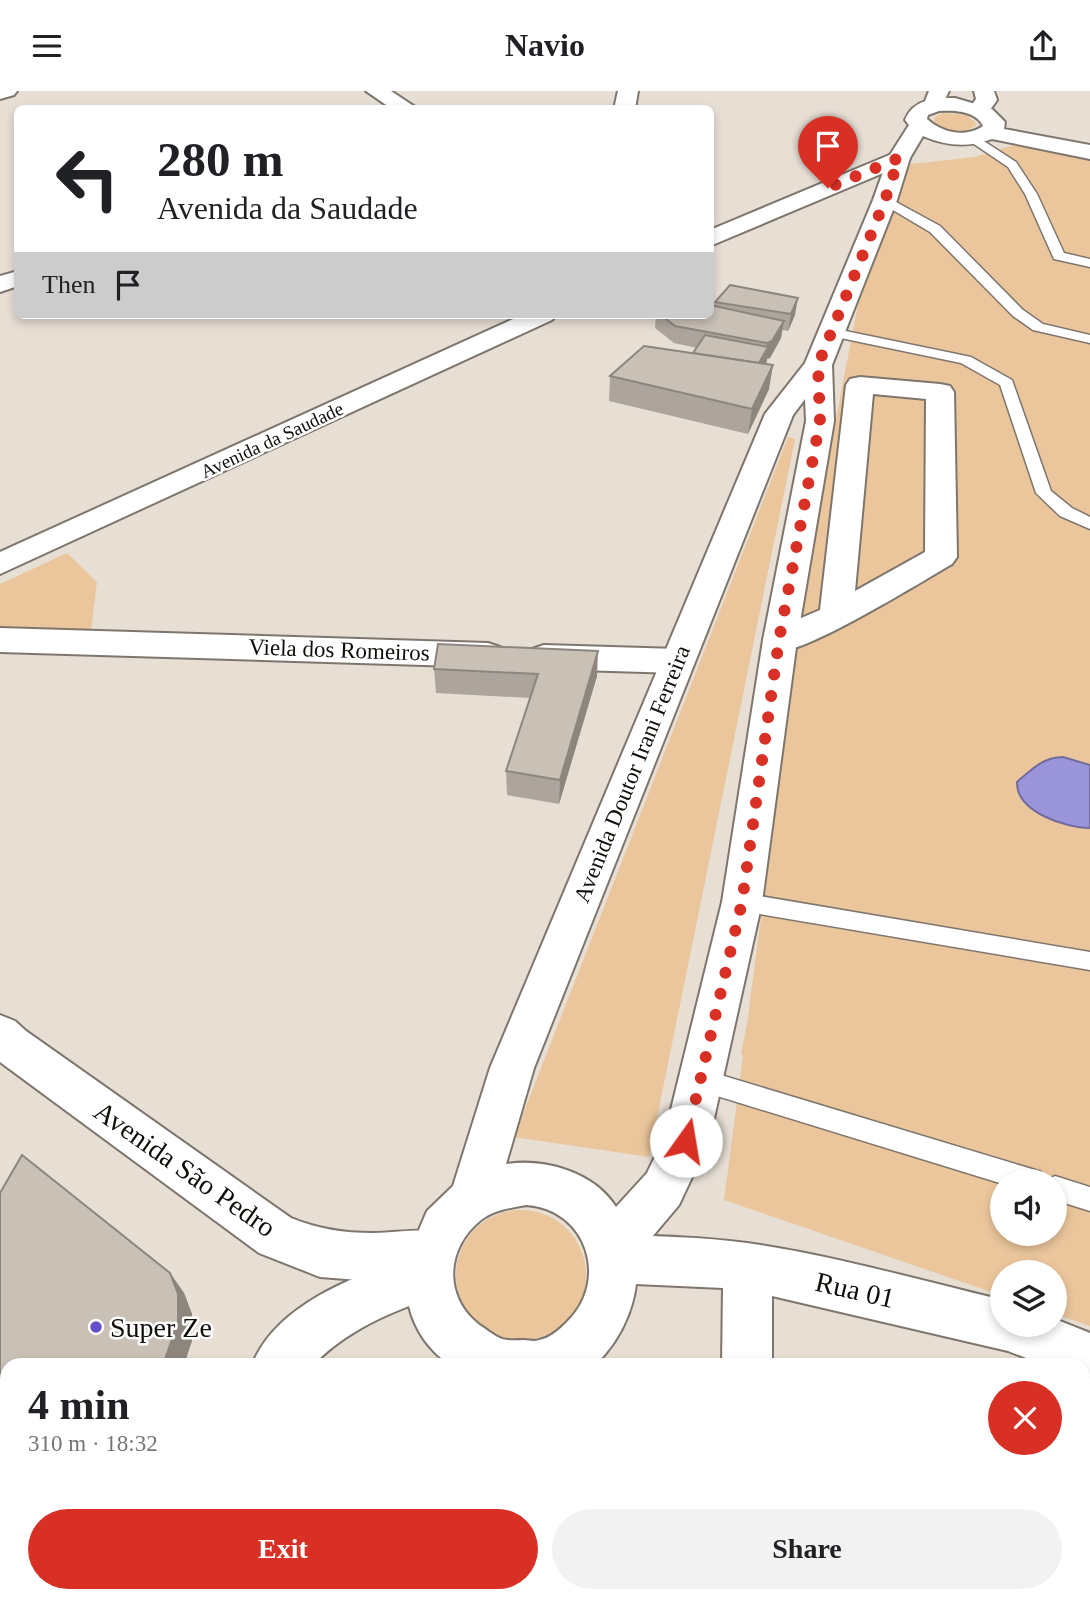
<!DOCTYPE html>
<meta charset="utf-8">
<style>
:root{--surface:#fff;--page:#f2f2f2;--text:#202124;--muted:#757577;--accent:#d93025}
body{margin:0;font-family:Georgia,serif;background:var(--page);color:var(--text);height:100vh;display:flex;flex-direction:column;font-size:26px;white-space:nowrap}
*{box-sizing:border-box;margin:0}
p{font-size:23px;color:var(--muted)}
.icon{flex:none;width:38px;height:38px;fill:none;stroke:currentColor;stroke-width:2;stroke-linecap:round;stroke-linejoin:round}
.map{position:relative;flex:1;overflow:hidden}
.sheet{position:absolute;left:0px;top:1267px;width:1090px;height:245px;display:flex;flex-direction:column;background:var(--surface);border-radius:21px 21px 0 0;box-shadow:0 4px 10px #0003}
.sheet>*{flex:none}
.top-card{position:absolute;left:14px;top:14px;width:700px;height:214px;border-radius:10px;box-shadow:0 4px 10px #0003;background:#fff;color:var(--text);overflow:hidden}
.fabs{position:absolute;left:990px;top:1078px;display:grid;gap:14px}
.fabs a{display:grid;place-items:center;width:77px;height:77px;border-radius:50%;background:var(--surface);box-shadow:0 4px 10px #0003;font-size:35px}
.pin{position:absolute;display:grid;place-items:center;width:60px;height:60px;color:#fff;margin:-72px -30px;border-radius:50% 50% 50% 0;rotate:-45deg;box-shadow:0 0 7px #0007}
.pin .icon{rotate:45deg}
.me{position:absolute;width:77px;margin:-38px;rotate:13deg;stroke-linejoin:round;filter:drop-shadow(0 0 5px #0008)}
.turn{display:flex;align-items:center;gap:24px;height:147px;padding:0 28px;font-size:32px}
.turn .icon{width:91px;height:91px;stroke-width:2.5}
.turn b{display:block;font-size:49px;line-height:60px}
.then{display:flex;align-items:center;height:66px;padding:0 28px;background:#0003;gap:14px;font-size:26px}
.round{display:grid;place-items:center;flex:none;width:74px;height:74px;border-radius:37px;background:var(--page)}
.overview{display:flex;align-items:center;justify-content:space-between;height:119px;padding:0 28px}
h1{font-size:42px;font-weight:600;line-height:52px}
.primary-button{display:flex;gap:14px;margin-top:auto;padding:14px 28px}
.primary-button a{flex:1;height:80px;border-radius:42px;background:var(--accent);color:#fff;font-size:28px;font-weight:600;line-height:80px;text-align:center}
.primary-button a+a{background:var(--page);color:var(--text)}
header{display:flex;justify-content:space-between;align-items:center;height:91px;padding:0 28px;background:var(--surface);font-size:32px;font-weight:600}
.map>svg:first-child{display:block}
</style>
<header><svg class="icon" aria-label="menu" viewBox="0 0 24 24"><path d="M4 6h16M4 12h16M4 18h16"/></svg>Navio<svg class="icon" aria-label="share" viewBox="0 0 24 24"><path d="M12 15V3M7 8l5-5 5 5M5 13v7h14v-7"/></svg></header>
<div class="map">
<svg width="1090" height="1512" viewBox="0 0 1090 1512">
<rect width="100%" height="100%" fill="#e7ded4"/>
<!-- green -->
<g fill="#ebc69c" fill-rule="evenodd">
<path d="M942 22 967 24 977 33C966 44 944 41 934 30L935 26Z"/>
<path d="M1017 53 1090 68V1235L1055 1223V1181H1003V1205L724 1109 743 965 741 963 747 933 806 485 858 213 910 73 975 66ZM1003 1090H1055V1143H1003Z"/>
<path d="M788 346 795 348 649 1066 514 1046Z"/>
<path d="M67 462 97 491 91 540 0 542V493Z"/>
<circle cx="521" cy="1184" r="65"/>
<path d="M321 1505H602V1512H319Z"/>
</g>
<!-- water -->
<path fill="#9a95da" stroke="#716c9c" stroke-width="2" d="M1063 666 1090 674V737C1066 737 1016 721 1017 691 1031 679 1043 666 1063 666Z"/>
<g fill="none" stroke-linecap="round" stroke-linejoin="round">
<defs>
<g id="service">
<path d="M968 45H976L1016 71 1037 103 1064 162 1090 168V176L1054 168 1025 103 1008 76 968 49Z"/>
<path d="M885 105 940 135 1023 219 1043 233 1090 244V252L1033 239 1013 225 930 141 881 112 879 109Z"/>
<path d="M831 237 971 266 1012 289 1051 400 1072 417 1090 426V438L1060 425 1036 402 1000 294 961 272 826 244V238Z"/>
<path d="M742 802 1090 861V879L742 820 734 817 731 811 734 805Z"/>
<path d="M701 978 1032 1078 1041 1081 1045 1090H1003V1093L701 1000 693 997 689 989 693 981Z"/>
<path d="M1055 1085 1090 1096V1120L1055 1109V1090H1045Z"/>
</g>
<g id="minor">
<path d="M0 0H17L14 4 0 8Z"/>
<path d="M366 0H391L418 18H392Z"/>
<path d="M618 0H638L635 18H614Z"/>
<path d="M929 0H949L940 19H926L923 15Z"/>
<path d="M974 0H994L997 9C990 20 984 27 971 23L968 19 976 8Z"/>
<path d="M899 60 907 62 910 67 907 72 710 155V139Z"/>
<path d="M18 180V195L0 201V185Z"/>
<path d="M522 224H556L552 229 0 483V461Z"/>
<path d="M860 286 940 293 950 295 954 301 957 466 952 473C923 490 806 562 779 560 775 560 772 558 768 557L763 549 768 541 820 519 846 294 850 288ZM873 303 926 308 925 461 855 500Z"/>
<path d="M0 537 488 552 500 556 505 564 500 572 488 576 0 561Z"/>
<path d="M544 554 678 558 690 562 695 570 690 578 678 582 544 578 532 574 527 566 532 558Z"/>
<path d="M0 924 15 930 26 940 291 1127C318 1138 344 1142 373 1142 400 1142 424 1135 449 1145L456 1162 449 1179 432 1186 372 1190 320 1186 259 1162 0 971Z"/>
<path d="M613 1144C658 1145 702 1146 747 1152 833 1164 918 1189 1003 1209V1234H1055V1228L1090 1242V1292L1083 1290V1274H1044L1008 1260 772 1205V1274H722L723 1197 613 1192 596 1185 589 1168 596 1151Z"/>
<rect x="606" y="1505" width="56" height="7"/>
<rect x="715" y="1505" width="56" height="7"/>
</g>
<g id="tertiary">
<path d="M955 7 992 18 1005 31 1004 38 1090 54V68L992 48C968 57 946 55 923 45L910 67 897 109 832 274 834 330 797 549 762 811 709 1050 679 1114 636 1165C641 1205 624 1246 595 1274H450C430 1260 415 1240 409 1215 373 1229 340 1246 313 1274H252C276 1214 351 1187 407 1167L427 1120 453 1095 490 977 765 323 805 272 873 109 888 67 909 34 905 29C913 8 935 7 955 7ZM939 20C955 19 976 20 983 35 966 47 942 42 927 28L928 24ZM805 308 806 330 763 549 722 811 664 1047 647 1082 616 1116C594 1081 545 1067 506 1073L534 977 793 324ZM526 1114C588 1118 610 1191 566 1232 558 1240 550 1247 539 1249 534 1251 529 1249 524 1249 517 1249 509 1250 502 1248 496 1246 490 1241 484 1237 444 1211 443 1159 481 1129 494 1119 510 1117 526 1114Z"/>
<path d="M146 1505H202L199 1512H143Z"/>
<path d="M260 1505H316L313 1512H257Z"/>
</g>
</defs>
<!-- service casing -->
<use href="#service" stroke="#7e766d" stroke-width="3"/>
<!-- minor casing -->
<use href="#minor" stroke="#7e766d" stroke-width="4"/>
<!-- tertiary casing -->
<use href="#tertiary" stroke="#7e766d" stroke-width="4"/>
<!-- service -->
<use href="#service" fill="#fff" fill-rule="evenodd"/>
<!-- minor -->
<use href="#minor" fill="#fff" fill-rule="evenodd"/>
<!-- tertiary -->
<use href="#tertiary" fill="#fff" fill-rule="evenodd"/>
</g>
<!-- wall -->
<g fill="#ada59d">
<path d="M715 211 795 224 788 240 782 239 781 247 770 267 767 268 766 273 769 298 748 343 609 310 610 285 693 262 697 257 674 252 655 237 656 224H710Z"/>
<path d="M434 578 597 585 559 713 507 704 506 680 530 607 436 602Z"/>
<path d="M0 1102 170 1182 184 1202 192 1223V1250L7 1274V1361L0 1359Z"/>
</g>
<!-- shaded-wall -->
<g fill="#8d867f">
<path d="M798 207 795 224 788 240 791 223Z"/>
<path d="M784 230 781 247 770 267 767 268 766 274H757L766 261 767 252Z"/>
<path d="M773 274 769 298 748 343 752 318Z"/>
<path d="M598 560 597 585 559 713 560 689Z"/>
<path d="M170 1182 184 1202 192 1223V1250L184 1274H163Z"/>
</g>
<!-- building -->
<g fill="#c9c0b6" stroke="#8d867f" stroke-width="2">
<path d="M730 194 798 207 791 223 715 211Z"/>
<path d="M710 214 784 230 772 250 767 252 675 235 661 224H710Z"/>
<path d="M705 244 768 256 759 272 693 262Z"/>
<path d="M644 255 773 274 752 318 610 285Z"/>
<path d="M438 553 598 560 560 689 506 680 538 583 434 578Z"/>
<path d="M22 1064 170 1182 178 1203V1231L163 1274H7V1352L0 1350V1102Z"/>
</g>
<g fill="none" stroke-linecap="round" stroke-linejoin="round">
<!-- route -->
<path stroke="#d93025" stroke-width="12" stroke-dasharray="0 21.6" d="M686 1050 742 811 779 549 820 330 818 274 885 109 899 67 828 97"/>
</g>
<!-- markers -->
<circle fill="#644fc8" stroke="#fff" stroke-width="2.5" cx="96" cy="1236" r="7"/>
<g text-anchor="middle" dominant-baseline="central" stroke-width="5" stroke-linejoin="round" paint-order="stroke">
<!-- far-street labels -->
<g font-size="19" fill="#110e0a" stroke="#fff">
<text transform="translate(272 349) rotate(-25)">Avenida da Saudade</text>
</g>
<!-- street labels -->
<g font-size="23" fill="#110e0a" stroke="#fff">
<text transform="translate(339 559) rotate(2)">Viela dos Romeiros</text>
<text transform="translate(632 683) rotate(-68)">Avenida Doutor Irani Ferreira</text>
</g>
<!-- near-street labels -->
<g font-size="28" fill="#110e0a" stroke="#fff">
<text transform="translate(185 1078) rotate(35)">Avenida São Pedro</text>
<text transform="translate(855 1199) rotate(13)">Rua 01</text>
</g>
<!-- near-poi labels -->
<g font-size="28" fill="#110e0a" stroke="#fff" text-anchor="start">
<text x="110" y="1236">Super Ze</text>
</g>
</g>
</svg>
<div class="fabs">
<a><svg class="icon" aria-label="sound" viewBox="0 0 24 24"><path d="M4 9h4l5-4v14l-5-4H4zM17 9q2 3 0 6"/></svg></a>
<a><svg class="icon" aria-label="layers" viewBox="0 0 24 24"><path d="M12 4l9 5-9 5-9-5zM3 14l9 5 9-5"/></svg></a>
</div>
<div class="pin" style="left:828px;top:97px;background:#d93025"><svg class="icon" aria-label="arrive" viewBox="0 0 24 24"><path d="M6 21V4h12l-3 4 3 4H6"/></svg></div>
<svg class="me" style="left:686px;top:1050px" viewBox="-20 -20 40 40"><circle r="19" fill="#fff"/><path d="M0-13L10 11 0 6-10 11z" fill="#d93025"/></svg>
<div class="top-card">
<div class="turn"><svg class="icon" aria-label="left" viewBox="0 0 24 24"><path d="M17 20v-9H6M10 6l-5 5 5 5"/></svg><div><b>280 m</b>Avenida da Saudade</div></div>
<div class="then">Then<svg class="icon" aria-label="arrive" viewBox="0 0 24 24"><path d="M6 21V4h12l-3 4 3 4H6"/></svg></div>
</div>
<section class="sheet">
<div class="overview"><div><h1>4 min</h1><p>310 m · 18:32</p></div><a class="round" style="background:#d93025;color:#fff"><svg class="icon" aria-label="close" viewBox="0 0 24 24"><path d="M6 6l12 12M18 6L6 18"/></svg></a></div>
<div class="primary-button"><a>Exit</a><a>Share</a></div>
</section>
</div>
